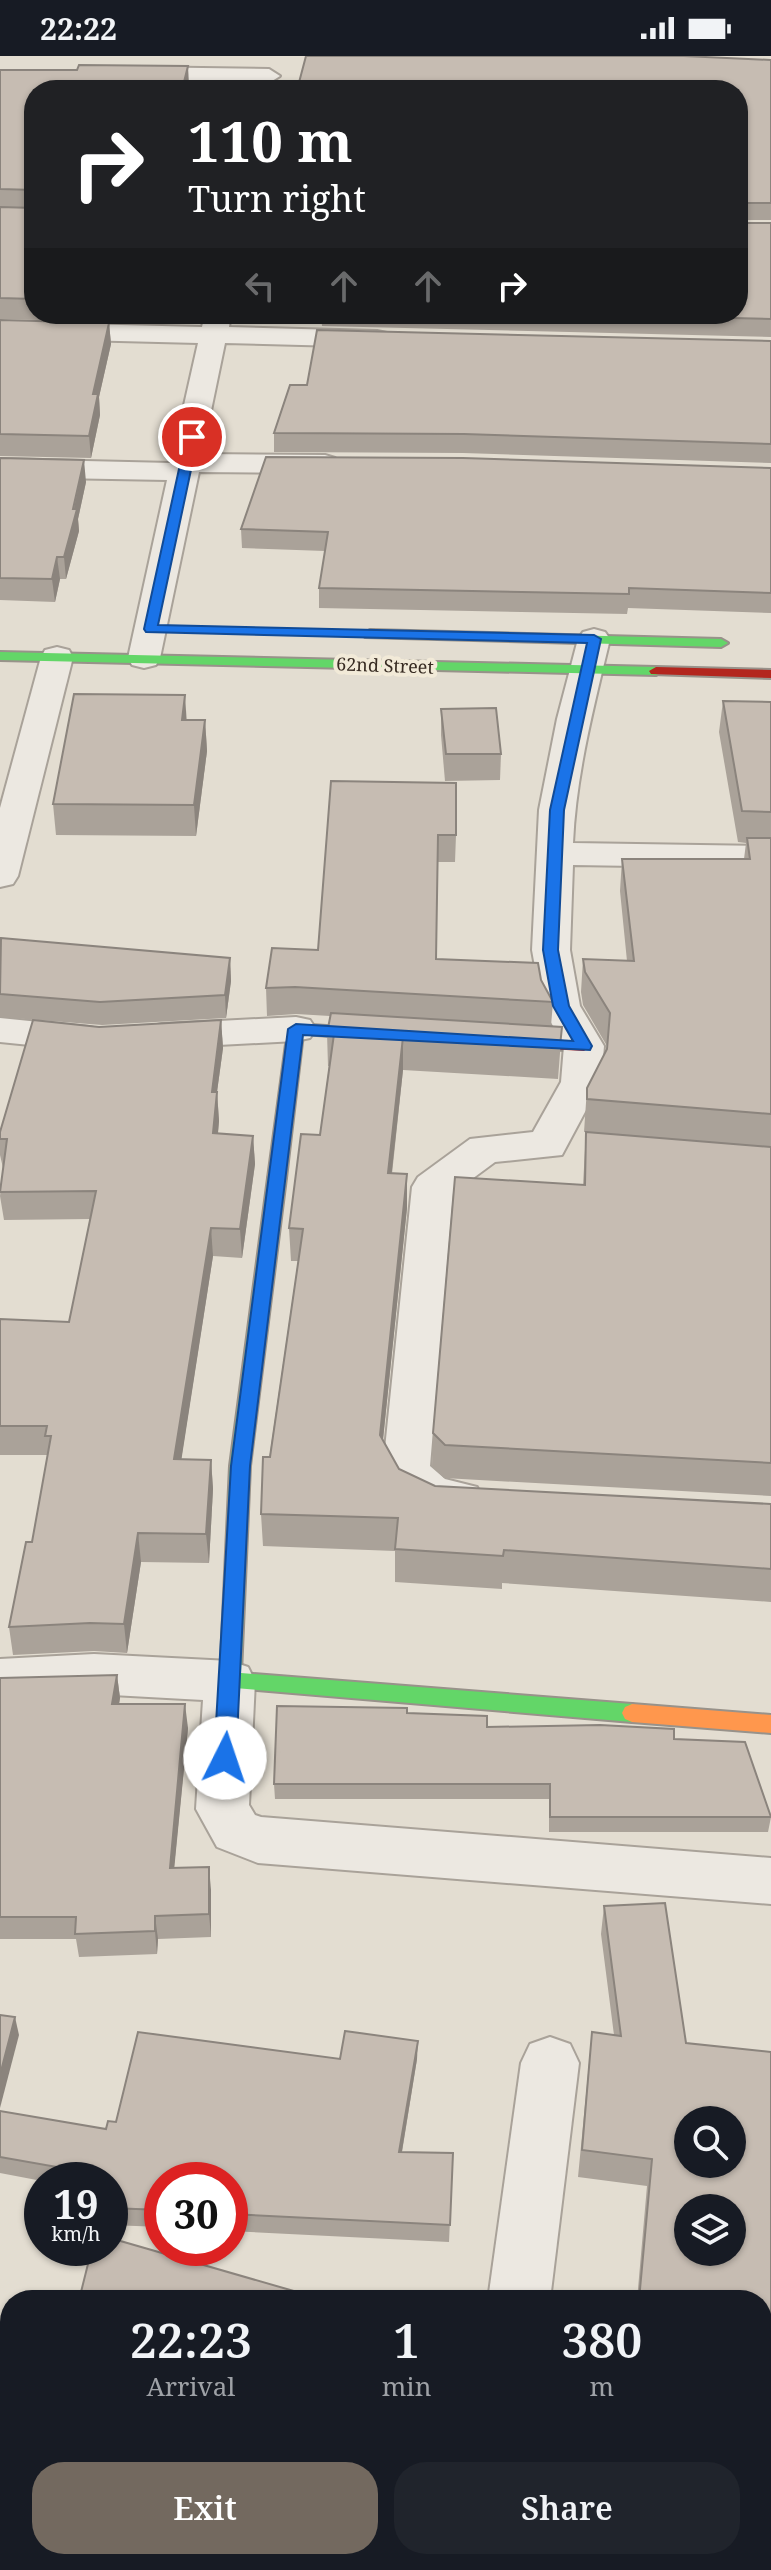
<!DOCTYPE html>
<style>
:root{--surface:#171b24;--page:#20242c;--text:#f1f3f6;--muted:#9ea1a6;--accent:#73695f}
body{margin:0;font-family:"Noto Serif",serif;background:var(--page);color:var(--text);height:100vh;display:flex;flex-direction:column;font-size:30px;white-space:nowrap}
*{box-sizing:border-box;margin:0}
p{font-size:26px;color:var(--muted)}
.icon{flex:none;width:44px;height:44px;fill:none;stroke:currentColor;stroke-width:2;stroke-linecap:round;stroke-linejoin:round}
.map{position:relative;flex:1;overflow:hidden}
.drawer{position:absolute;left:0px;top:2234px;width:772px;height:280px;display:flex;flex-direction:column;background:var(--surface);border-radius:32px 32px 0 0;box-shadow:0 2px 6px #0004}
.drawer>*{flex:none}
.guide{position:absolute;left:24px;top:24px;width:724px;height:244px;border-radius:32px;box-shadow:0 2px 6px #0004;background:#202124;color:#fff;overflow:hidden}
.buttons{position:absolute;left:674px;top:2050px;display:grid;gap:16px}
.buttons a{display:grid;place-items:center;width:72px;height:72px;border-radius:50%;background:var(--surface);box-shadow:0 2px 6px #0004;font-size:40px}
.speed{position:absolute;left:24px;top:2106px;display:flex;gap:16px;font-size:40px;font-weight:700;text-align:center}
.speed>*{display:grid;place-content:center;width:104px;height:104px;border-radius:50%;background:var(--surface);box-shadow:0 2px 6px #0004;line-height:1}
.speed small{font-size:20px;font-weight:400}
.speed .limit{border:12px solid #d22;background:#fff;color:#111}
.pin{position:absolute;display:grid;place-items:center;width:68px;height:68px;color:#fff;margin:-34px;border:4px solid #fff;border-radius:50%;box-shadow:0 2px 8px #0007}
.me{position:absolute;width:88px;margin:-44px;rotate:4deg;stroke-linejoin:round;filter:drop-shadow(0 0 6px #0008)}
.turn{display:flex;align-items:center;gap:28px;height:168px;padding:0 32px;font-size:36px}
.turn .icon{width:104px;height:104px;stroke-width:2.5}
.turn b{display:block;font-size:56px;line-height:68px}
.lanes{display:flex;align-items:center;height:76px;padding:0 32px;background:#0003;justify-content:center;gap:40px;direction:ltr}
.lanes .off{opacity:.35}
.eta{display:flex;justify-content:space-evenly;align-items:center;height:136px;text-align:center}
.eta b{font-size:48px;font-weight:600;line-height:56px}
.primary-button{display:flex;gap:16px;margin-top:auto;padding:16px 32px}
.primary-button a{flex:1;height:92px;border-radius:32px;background:var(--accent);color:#fff;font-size:32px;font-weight:600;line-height:92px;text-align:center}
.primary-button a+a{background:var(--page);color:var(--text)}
.status{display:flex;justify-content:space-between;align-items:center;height:56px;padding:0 40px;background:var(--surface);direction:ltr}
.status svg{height:22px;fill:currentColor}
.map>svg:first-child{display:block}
</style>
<div class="status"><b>22:22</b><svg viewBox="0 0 49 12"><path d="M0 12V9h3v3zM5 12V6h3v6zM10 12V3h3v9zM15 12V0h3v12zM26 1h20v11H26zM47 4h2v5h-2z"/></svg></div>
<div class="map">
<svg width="771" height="2514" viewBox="0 0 771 2514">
<rect width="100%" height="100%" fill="#e3ddd1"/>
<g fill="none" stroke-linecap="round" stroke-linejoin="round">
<defs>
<g id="street">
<path d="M130 11 269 13 280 20 269 27 122 23 119 18Z"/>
<path d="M205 258H231L229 271 377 275 387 277 391 283 387 289 377 291 225 287 202 398 325 399 335 402 340 408 335 414 325 417 199 416 160 602 156 609 144 612 132 609 128 602 167 424 0 421V403L171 407 198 287 0 282V266L202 271Z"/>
<path d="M594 573 605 576 610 583C594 650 576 718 573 787L771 790V812L573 809 570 894 580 950 604 990 601 1026 562 1099 495 1106 453 1137 430 1410 445 1423 477 1431 484 1444 477 1457C435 1470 403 1448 383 1412L412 1131 418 1121 470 1083 533 1076 561 1026 564 990 542 950 532 894 539 754 557 663 578 583 583 576Z"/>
<path d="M57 591 69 594 73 601 18 820 13 828 0 831V752L41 601 45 594Z"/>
<path d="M296 961 310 964 316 973 310 982 296 985 162 992 148 989 142 980 148 971 162 968Z"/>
<path d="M0 962 89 971 103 974 109 983 103 992 89 995 0 986Z"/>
<path d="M94 1598 230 1605 248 1611 255 1625 249 1749 255 1759 261 1761 771 1802V1848L258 1807 217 1791 196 1753 203 1644 94 1638 0 1643V1603Z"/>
<path d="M550 1981 570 1988 579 2007 550 2244H488L521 2007 530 1988Z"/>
<path d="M0 2382 10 2386V2453L0 2449Z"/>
<path d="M108 2504H185L189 2514H112Z"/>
<path d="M452 2504H518L517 2514H451Z"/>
</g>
<g id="fast">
<path d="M370 574 721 583 728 587 721 591 365 581 363 578Z"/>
<path d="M0 596 656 611 663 615 656 619 0 604Z"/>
<path d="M277 1116 286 1122 250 1410 241 1617 632 1648 639 1651 642 1657 639 1663 632 1666 223 1631 220 1625 230 1410 268 1122Z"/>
</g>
<g id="slow">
<path d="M296 968 387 974 395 979 387 984 303 978 286 1122 277 1128 268 1122 288 973Z"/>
<path d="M632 1648 771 1659V1677L632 1666 625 1663 622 1657 625 1651Z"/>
</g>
<g id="jam">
<path d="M656 611 771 614V622L651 618 649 615Z"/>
<path d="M503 981 584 985 592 990 584 995 497 990 495 986 497 982Z"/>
</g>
</defs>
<!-- street casing -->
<use href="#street" stroke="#a9a299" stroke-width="4"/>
<!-- fast casing -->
<use href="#fast" stroke="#98928a" stroke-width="4"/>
<!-- slow casing -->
<use href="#slow" stroke="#98928a" stroke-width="4"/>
<!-- jam casing -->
<use href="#jam" stroke="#98928a" stroke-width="4"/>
<!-- street -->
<use href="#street" fill="#ece8e1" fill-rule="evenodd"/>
<!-- fast -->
<use href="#fast" fill="#63d668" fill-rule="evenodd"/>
<!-- slow -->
<use href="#slow" fill="#ff974d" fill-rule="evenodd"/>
<!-- jam -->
<use href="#jam" fill="#b3261e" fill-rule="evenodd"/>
</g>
<!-- wall -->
<g fill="#aaa299">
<path d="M687 1 771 4V164H738Z"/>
<path d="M0 14 189 29 188 34H34V258H144L143 262H117L116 266 0 263Z"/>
<path d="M771 167V281L322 270 321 258H738Z"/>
<path d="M0 264 109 267 111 288 99 341 100 359 91 402 0 400Z"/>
<path d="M771 285V407L463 397 274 396V377L307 329Z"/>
<path d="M0 402 86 426 78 463 79 475 66 523H60L55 546 0 544Z"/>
<path d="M771 412V557L628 552 627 558 319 552V532L325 495 242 492 241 473Z"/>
<path d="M723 645 771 646V1440L444 1422 432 1410 433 1377 583 1129 586 1076 623 1079 584 1076 587 1032 607 993V990L583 949 581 936 583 903 627 905 620 835 622 803H744L746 787 738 786 719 676Z"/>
<path d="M441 653 501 698 500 724 445 725 441 679Z"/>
<path d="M205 664 207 695 196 780 56 779 53 748Z"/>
<path d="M331 725 456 779 455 806H438L436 903 541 924 553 946 551 970 562 971 558 1023 403 1014 392 1118H407V1152L383 1384 399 1413 435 1430 771 1448V1546L502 1527V1533L395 1526V1495L263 1490 261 1458 298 1205H291L289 1172 320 1079 329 1010H328L327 977 330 960 296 958 267 960 266 932 318 894Z"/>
<path d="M0 883 230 902 231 925 226 962 102 969 0 961Z"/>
<path d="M221 964 223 992 217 1036 219 1065 218 1078 253 1080 255 1108 242 1202 213 1200 181 1404H211L213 1433 209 1507 141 1506 127 1597 94 1595 13 1599 9 1571 32 1486 48 1399H0V1263L69 1266 90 1163 4 1164 0 1140 3 1112 0 1099V1076L99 971Z"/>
<path d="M117 1619 120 1642 119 1648 188 1672 174 1811 211 1834V1881L158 1883 157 1898 79 1901 76 1883H0V1622Z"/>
<path d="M407 1657 487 1671 674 1683 771 1761 768 1776H549V1743H275L274 1728Z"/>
<path d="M604 1850 686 1987 771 1996V2427L762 2426V2244H637L647 2130 578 2121 592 1976 614 1979 601 1878Z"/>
<path d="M340 2003H417L402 2096 453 2097 449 2186 230 2175V2124H162V2171L110 2169V2124L42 2125 0 2117V2055L106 2073 116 2066Z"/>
<path d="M308 2504H364L363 2514H307Z"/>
</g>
<!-- shaded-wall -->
<g fill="#8b847d">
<path d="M188 10 189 29 188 34H182Z"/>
<path d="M109 267 111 288 99 341 100 359 91 402 89 380 93 338Z"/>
<path d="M84 404 86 426 78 463 79 475 66 523 64 501Z"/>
<path d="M57 501 60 523 55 546 52 523Z"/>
<path d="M185 639 187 670 182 664Z"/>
<path d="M205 664 207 695 196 780 194 749Z"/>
<path d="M230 902 231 925 226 962 225 939Z"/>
<path d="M221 964 223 992 213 1065 212 1036Z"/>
<path d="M403 981V1014L388 1150V1117Z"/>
<path d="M217 1036 219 1065 215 1106 213 1077Z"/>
<path d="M253 1080 255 1108 242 1202 240 1173Z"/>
<path d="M407 1118V1152L380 1412V1379Z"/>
<path d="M211 1172 213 1200 177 1432 174 1403Z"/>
<path d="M211 1404 213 1433 209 1507 206 1478Z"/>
<path d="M138 1477 141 1506 127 1597 124 1568Z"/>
<path d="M117 1619 120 1642 115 1671 112 1648Z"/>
<path d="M185 1648 188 1672 172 1835 170 1812Z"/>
<path d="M209 1811 211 1834V1881L209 1858Z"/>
<path d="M155 1860 158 1883 157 1898 155 1875Z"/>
<path d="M15 1961 19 1979 0 2052V2019Z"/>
<path d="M418 1985 417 2003 399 2113V2096Z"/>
</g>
<!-- building -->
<g fill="#c6bcb2" stroke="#8b847d" stroke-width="2" fill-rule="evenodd">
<path d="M306 0H684L771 4V147H738V34H297Z"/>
<path d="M79 9 188 10 182 34H34V134L0 133V14H77Z"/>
<path d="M0 151 34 152V243L0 242Z"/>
<path d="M738 167H771V263L565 258H738Z"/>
<path d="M0 264 109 267 93 338H98L89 380 0 378Z"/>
<path d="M317 274 771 285V388L464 378 274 377 290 329H307Z"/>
<path d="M266 401 463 402 771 412V537L629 532V538L319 532 328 476 241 473Z"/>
<path d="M0 402 84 404 73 453H77L64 501H57L52 523 0 522Z"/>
<path d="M74 638 185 639 182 664H205L194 749 53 748Z"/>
<path d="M723 645 771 646V756L742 755Z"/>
<path d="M496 652 501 698H446L441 653Z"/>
<path d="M331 725 456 727V779H438L436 903 538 907 541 924 553 946 295 931 266 932 272 892 318 894Z"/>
<path d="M747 782H771V1058L587 1043V1032L607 993 610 957 585 916 583 903 634 905 622 803H750Z"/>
<path d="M1 882 230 902 225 939 100 946 0 938Z"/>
<path d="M331 957 562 971 560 990 403 981 388 1117 407 1118 380 1379 399 1413 435 1430 771 1448V1513L504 1494 503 1500 395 1493 398 1462 261 1458 263 1401H270L303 1173 289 1172 301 1078 320 1079 334 978 327 977Z"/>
<path d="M33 964 99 971 221 964 212 1036H217L213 1077 253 1080 240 1173 211 1172 174 1403 211 1404 206 1478 138 1477 124 1568 90 1567 9 1571 26 1486H32L51 1380H45L47 1370H0V1263L69 1266 96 1135 0 1136 7 1083H0V1076Z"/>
<path d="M586 1076 771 1091V1407L445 1389 433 1377 455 1121 585 1129Z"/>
<path d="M117 1619 112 1648H185L170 1812 209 1811V1858L155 1860V1875L75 1878 76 1861H0V1622Z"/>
<path d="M277 1650 407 1652V1657L487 1660V1671L600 1669 674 1673V1683L745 1686 771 1761H550V1728H274Z"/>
<path d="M665 1847 686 1987 771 1996V2402L762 2401V2244H639L652 2103 582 2094 592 1976 621 1980 604 1850ZM688 2064H732V2108H688ZM688 2152H732V2196H688Z"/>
<path d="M0 1959 15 1961 0 2019Z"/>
<path d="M345 1975 418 1985 399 2096 453 2097 450 2169 230 2158V2124H162V2154L110 2152V2124H89L91 2117 0 2101V2055L106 2073 108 2065 116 2066 138 1976 340 2003Z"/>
<path d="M110 2182 325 2244H79L92 2192H110Z"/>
<path d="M308 2504H363L362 2514 307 2509Z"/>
</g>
<!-- route -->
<path fill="#1a73e8" stroke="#114b97" stroke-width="2" d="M192 378 198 381 158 569 594 579 601 583 564 754 558 894 569 950 592 990 590 994 303 979 250 1410 236 1702 233 1708 225 1711 217 1708 214 1702 231 1410 288 973 296 968 573 985 553 950 543 894 550 754 587 587 146 576 144 573 186 381Z"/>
<g text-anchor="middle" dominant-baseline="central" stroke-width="8" stroke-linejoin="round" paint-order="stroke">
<!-- far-street labels -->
<g font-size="18" fill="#372b22" stroke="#f2ead8">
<text transform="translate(385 609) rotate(2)">62nd Street</text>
</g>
</g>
</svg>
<div class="buttons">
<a><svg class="icon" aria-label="search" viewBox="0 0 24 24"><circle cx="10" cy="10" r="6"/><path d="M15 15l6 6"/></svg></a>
<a><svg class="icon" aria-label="layers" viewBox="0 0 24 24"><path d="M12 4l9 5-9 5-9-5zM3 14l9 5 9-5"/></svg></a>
</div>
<div class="speed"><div>19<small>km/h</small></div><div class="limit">30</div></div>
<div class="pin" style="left:192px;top:381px;background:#d93025"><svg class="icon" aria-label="arrive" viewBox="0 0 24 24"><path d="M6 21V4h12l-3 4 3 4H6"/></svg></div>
<svg class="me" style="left:225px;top:1702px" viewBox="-20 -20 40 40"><circle r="19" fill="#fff"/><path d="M0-13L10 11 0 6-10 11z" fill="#1a73e8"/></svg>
<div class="guide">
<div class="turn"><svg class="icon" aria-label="right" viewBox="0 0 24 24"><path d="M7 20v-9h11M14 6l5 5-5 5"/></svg><div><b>110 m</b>Turn right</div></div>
<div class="lanes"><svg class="icon off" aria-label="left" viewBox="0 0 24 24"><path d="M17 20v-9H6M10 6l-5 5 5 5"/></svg><svg class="icon off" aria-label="ahead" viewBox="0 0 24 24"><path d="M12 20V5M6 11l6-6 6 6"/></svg><svg class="icon off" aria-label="ahead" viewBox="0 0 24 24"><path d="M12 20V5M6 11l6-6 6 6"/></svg><svg class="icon" aria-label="right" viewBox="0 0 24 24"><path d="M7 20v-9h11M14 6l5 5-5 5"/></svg></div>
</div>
<section class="drawer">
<div class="eta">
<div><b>22:23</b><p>Arrival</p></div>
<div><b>1</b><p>min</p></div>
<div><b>380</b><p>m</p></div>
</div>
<div class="primary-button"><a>Exit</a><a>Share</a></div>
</section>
</div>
